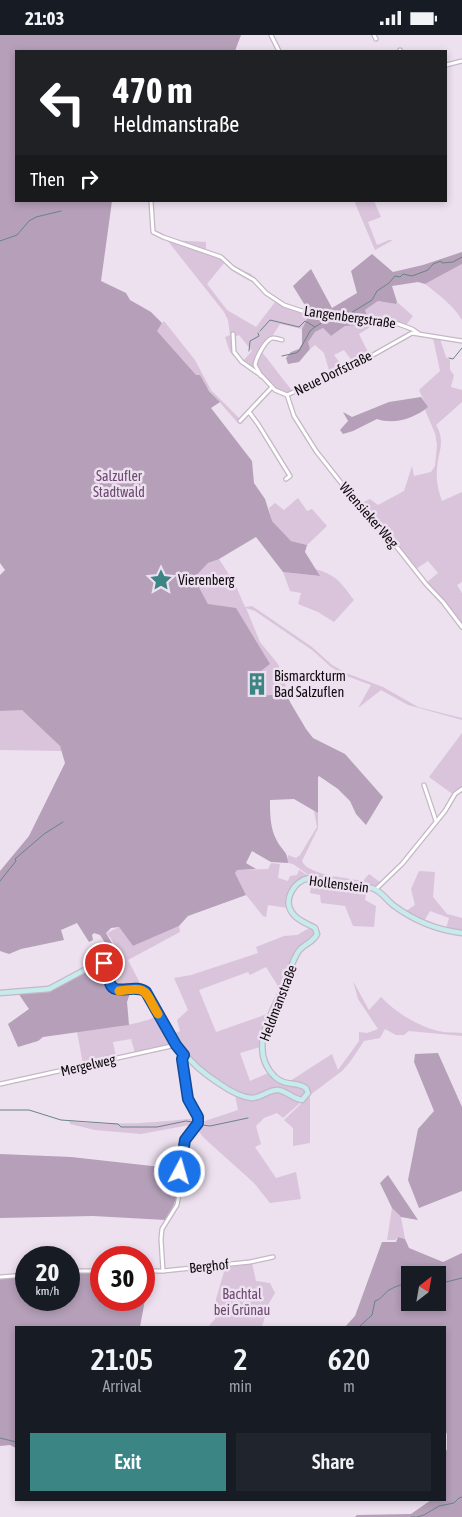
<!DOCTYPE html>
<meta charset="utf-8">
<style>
:root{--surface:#171b24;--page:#20242c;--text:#f1f3f6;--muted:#9ea1a6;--accent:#3c8585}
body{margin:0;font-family:"Asap Condensed",sans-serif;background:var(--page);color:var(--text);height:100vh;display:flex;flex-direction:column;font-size:19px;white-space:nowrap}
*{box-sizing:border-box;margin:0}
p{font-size:16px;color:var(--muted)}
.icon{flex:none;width:28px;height:28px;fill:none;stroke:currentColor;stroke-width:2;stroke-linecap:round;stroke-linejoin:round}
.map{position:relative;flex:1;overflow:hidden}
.panel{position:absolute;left:15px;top:1291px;width:431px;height:175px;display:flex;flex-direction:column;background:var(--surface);border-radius:0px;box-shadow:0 2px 8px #0003}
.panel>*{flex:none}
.guide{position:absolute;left:15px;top:15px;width:432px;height:152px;border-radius:0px;box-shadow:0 2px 8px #0003;background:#202124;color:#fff;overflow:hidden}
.needle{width:32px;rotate:31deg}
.tools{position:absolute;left:401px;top:1231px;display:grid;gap:10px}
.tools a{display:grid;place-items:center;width:45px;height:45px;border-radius:0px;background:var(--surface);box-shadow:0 2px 8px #0003;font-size:25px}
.speed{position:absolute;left:15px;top:1211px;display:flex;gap:10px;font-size:25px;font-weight:700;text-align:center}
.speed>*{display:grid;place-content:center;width:65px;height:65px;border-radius:50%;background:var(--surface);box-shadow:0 2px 8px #0003;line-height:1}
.speed small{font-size:12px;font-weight:400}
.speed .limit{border:8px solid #d22;background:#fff;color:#111}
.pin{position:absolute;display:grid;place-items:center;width:42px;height:42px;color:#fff;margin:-21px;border:2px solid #fff;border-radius:50%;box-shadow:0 1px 5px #0007}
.me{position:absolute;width:55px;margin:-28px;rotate:6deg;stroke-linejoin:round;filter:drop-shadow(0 0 4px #0008)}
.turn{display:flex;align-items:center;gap:18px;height:105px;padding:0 15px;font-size:22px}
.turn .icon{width:65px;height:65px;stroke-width:2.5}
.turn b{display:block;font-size:35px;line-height:42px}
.then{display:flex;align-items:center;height:48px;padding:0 15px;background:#0003;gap:10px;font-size:19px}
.eta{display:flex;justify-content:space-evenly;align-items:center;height:85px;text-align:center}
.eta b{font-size:30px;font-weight:600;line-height:35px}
.primary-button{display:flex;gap:10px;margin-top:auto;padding:10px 15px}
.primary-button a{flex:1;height:58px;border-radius:0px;background:var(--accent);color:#fff;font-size:20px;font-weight:600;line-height:58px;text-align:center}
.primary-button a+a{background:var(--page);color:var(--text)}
.status{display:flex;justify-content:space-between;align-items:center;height:35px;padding:0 25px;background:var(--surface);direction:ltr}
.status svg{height:14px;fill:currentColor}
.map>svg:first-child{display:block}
</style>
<div class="status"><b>21:03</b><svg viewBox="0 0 49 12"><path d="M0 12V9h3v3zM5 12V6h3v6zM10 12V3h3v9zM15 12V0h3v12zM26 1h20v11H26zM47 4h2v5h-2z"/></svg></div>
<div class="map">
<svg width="462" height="1482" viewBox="0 0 462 1482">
<rect width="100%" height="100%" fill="#ede0ef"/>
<!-- green -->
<g fill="#d9c4dc" fill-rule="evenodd">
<path d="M357 166H374L381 182 368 187 377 210 389 205H393L375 215 355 168Z"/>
<path d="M167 205 206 207V215L215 218 235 232 251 239 268 257 281 266 280 267 310 277 302 294 280 289 262 317 293 357 287 360 275 354 242 327 252 316 239 300 234 302 233 317 240 328 230 317 225 302 230 300 228 285 224 277ZM225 227C233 236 243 237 252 245 261 252 265 260 275 267L256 292 227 275 207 249Z"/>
<path d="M462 229V285C453 270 439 260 425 249Z"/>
<path d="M378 266 396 269 397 267 413 281 406 290 394 286H369L365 275Z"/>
<path d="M164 286 195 325 211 355 240 384 269 352 272 354 238 388 156 295Z"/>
<path d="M367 287 377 288 359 299 369 319 353 327 344 315 334 320 343 332 330 339 324 318 315 310 310 314 307 307 315 297 323 293 331 301 345 291 363 290Z"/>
<path d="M433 303 440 304 446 322 450 325V335L454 340 451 352 462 355V367L436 390C446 407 438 417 437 434 436 446 438 455 442 466L462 457V547L457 550 462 558V591L426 548 438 538 428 526 416 534 378 487 359 469 370 464 378 470 404 456 412 431 414 441 431 437 435 431 437 410 435 398 425 375 427 372 419 355 440 336Z"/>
<path d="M298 463 307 476 312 474 327 491 307 510 291 506 271 485 269 473 275 468 284 475Z"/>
<path d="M216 524H219L235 549 245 572 252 571 312 612 332 630 346 638 383 652 418 672 462 683V685L408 670 381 655 358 673 371 650 344 640 331 632 312 615 255 576 246 573 260 607 278 629 287 654V659L257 662 251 651 252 643 270 629 208 569 194 543 208 528Z"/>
<path d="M315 534C337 540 341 548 354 565L334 587 318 577 298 569 301 558 290 556 283 537 319 541Z"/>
<path d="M22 674 60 711 62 716 0 715V676Z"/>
<path d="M462 698V755L454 760 429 742Z"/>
<path d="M314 776 318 778V793L302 826C307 840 348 843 363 846L369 839 380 847 375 852 310 841 293 829 288 828V820L296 823 300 820 317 792Z"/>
<path d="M271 828 280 829 278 843 288 846 290 841 297 840 299 835 307 840V842C292 849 288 857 288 873L268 870 266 882 263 881 246 860 235 838 236 835 268 834Z"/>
<path d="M419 836 435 837 433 862 447 879 462 883V896L446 894 449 883 430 876 424 886 406 876 415 870 411 854Z"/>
<path d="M312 845 367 853 365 865 376 871 374 892 353 891 345 871 321 868 320 860 310 858Z"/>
<path d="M179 891 180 897 128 925 142 952C118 955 109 960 111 931L123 922 107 898 119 892 133 911Z"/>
<path d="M311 892 313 894 315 901 300 912 281 956 266 932 250 940 248 937 199 955 216 997 270 978 263 995 260 1012 240 1018 250 1046 268 1038C272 1042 276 1046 281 1048 290 1053 303 1047 306 1058L301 1063 284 1055 254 1062 243 1060 230 1054 194 1029 172 1000 180 996 177 985 188 975 174 943 191 940 258 918 256 912 284 901 297 900Z"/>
<path d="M353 946 369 975 381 962C396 978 418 991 438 996 446 998 454 997 462 998V1001L409 996 404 1000H396L385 994 380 1003 364 1006 350 1027 342 1036 310 1060V1108L293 1111V1093L284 1085 310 1060V1056L307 1052 287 1048 332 1019 338 1035 359 1006V997L367 998 378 994 358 964Z"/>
<path d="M158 981 174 1009 135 1018 131 1004 113 1007 116 1022 83 1029 77 997C104 993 133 992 158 981Z"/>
<path d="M273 1056H279L298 1066 299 1069 283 1083 277 1078 264 1083 256 1091 261 1109 255 1112 276 1143 296 1137 301 1164 270 1168 254 1148 204 1103 196 1093 199 1088 238 1075 235 1060 255 1064Z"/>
<path d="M196 1083 195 1089 141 1099 95 1095 70 1089 69 1086C112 1091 154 1088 196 1083Z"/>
<path d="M392 1173 401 1182 405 1204 398 1202 395 1205H387Z"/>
<path d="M250 1228H252L256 1246 270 1248 275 1258 268 1270 262 1292H208L215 1284 216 1264 226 1230Z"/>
</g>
<!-- forest -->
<g fill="#b59fb9" fill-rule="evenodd">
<path d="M0 0H241L235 16H16V166H112L101 246 126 258 130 265 151 277 162 288 157 296 196 340H200L209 356 220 367 211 373 252 426 254 448 265 464 272 486 291 506 307 510 305 517 320 541 283 537 256 502 219 524 208 528 194 543 208 569 236 573 270 629 252 643 251 651 257 661 287 659 290 667 306 694 313 703 345 719 383 762 366 790 356 779 350 766 338 754 319 741 318 742V778L294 764 270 765C270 779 270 792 276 804 281 815 288 816 288 828L271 827 252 816 246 828 256 834 237 835 235 838 246 860 188 881 179 891 133 911 119 892 111 893 106 898 117 917 114 919 111 917 100 900 94 898 92 900 93 905 89 907 77 888 61 895 64 905 21 914 9 919 0 916V836L29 801 65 728 60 711 22 675 0 676V540L5 535 0 528Z"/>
<path d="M462 217V229L425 249 418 247 392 251 397 267 396 269 378 266 365 275 369 286 363 290 345 291 331 301 323 293 315 297 308 307 310 314 299 327 288 329 286 323 291 317 299 314 302 309V294L310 278 304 276 306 272 293 251 311 234 332 273 357 258 351 236 372 219 393 237 423 230Z"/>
<path d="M421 362 428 372C415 383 394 390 377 384L353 396 343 399 340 395 348 386 343 377 352 382 389 367Z"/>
<path d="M104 929 109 933 110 951 131 955 127 967 129 990 43 1002 38 1006 18 1012 8 989 29 974 18 958 49 954 91 932Z"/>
<path d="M438 1018 462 1072V1156L419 1173 408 1145 418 1094 434 1076 414 1027 415 1019Z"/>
<path d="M0 1119 71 1122 179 1134C178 1157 178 1165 166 1185L93 1181 0 1183Z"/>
<path d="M388 1140 418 1185 401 1182 392 1173 380 1148Z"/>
<path d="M398 1202 405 1204 409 1213 443 1227 462 1218V1482H355L357 1480 411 1479 431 1465H445V1416L447 1415V1399L445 1396V1292H345L355 1281 382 1207H396ZM410 1240H438V1268H410Z"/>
<path d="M144 1237H150L140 1292H16V1413L10 1410 0 1411V1243L26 1241V1265H69V1238H101V1265H144Z"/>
</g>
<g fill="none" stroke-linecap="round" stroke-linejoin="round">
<!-- stream -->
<g stroke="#698487" stroke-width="1">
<path d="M0 206 17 200 29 186 36 182 61 176"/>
<path d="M346 281 372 265 377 256 389 248 395 241 400 242 403 239 412 241 428 235 433 229 441 226 442 228 453 227 462 222"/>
<path d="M260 296 270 285 299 292 305 286 315 292 326 285 342 286"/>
<path d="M249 316 250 306 259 301 258 298"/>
<path d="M282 321 296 318 299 316 310 296 315 292"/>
<path d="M449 323 453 324 462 313"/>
<path d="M0 846 16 826 15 824 44 799 63 787"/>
<path d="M0 1075H29L61 1085 118 1089 121 1092H157L186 1086 192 1087"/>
<path d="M202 1090 210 1091 248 1083"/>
<path d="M438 1249 462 1243"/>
<path d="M359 1292 372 1280 375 1266C382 1264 384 1258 389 1255 396 1251 403 1249 410 1247"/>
<path d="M0 1403 16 1407"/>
<path d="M411 1482H415"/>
<path d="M417 1482 424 1480 439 1471 454 1468 459 1463 462 1462"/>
</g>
<defs>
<g id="street">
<path d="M271 0 279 16"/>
<path d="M374 0 376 4"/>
<path d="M400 15V16"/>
<path d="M446 30 462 26"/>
<path d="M151 166 153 197 163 202 221 222 233 233 254 245 266 258 284 270 305 277 370 287H393L412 294 418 298"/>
<path d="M233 299 234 317 242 327 262 341 275 355 287 360 373 320 412 298 462 306"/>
<path d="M261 341 255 330C256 323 266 303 273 303 276 303 279 304 282 305"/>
<path d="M287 360 294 381 316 416 364 477 377 487 426 549 443 567 462 592"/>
<path d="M249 377 258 389 290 441 286 444"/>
<path d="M240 386 272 352"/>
<path d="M424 750 436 786"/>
<path d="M376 854 402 829 445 776 455 759 462 754"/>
<path d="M0 1049 176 1010"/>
<path d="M69 1236H101"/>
<path d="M144 1236H163L250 1227 273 1222"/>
<path d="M163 1236 161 1204 162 1194 177 1170 180 1154V1137L185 1105 198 1088V1082L188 1064 182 1025 184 1020"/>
<path d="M0 1242 26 1240"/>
</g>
<path id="secondary" d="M0 958 49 954 90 932 104 928 110 932C110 937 108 943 110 948 114 962 136 948 146 957 168 997 180 1024 220 1049 230 1056 240 1062 252 1063 261 1063 268 1055 277 1055 286 1055 293 1064 302 1065L308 1058 306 1053C296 1046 286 1052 275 1042 247 1015 272 978 285 949 289 939 292 926 298 917 303 909 313 908 317 899L315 893C308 889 299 886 294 880 281 866 294 846 309 843L372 853C381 856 386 864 393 870 413 885 437 895 462 898"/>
</defs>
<!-- street casing -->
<use href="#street" stroke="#c4b7c6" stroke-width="5.5"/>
<!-- secondary casing -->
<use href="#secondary" stroke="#c4b7c6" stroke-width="7"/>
<!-- street -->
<use href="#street" stroke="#fff" stroke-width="3"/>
<!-- secondary -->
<use href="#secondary" stroke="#c6ebec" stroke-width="4.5"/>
</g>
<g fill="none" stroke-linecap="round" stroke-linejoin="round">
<defs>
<path id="route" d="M104 928 110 932C110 937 108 943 110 948 114 962 135 948 146 957L176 1010 184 1020 182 1024 188 1064 198 1082V1088L185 1105 180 1137"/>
</defs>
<!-- route casing -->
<use href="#route" stroke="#114b97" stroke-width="12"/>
<!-- route -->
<use href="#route" stroke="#1a73e8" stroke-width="9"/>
<!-- slow -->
<path stroke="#f59e0b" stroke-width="9" d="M119 956C149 951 144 956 158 979"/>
</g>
<!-- icons -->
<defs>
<symbol id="sight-bare" viewBox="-9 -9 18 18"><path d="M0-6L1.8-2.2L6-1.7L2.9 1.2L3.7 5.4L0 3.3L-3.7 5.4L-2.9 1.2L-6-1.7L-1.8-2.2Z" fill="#3c8585" stroke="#ede0ef" stroke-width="2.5" paint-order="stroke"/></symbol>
<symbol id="building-bare" viewBox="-9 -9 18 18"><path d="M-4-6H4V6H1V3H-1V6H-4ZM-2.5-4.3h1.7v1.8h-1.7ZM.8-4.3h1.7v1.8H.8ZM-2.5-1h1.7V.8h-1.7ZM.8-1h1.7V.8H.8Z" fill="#3c8585" stroke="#ede0ef" stroke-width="2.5" paint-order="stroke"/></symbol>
</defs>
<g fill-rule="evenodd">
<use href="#sight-bare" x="145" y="529" width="32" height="32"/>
<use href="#building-bare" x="241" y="633" width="32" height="32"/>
</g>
<g text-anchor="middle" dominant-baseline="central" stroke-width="5" stroke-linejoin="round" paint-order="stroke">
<!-- street labels -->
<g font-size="14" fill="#0f0a0f" stroke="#ede0ef">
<text transform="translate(350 282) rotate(8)">Langenbergstraße</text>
<text transform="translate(333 338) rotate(-26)">Neue Dorfstraße</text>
<text transform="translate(369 480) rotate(49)">Wiensieker Weg</text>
<text transform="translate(339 849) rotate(7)">Hollenstein</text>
<text transform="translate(278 968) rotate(-69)">Heldmanstraße</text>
<text transform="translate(88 1030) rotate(-13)">Mergelweg</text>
<text transform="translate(209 1231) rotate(-6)">Berghof</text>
</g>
<!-- park labels -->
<g font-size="14" fill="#6b4970" stroke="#ede0ef">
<text x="119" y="441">Salzufler<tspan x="119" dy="16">Stadtwald</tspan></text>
<text x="242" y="1259">Bachtal<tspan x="242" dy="16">bei Grünau</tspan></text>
</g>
<!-- poi labels -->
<g font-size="14" fill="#0f0a0f" stroke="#ede0ef" text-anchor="start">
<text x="178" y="545">Vierenberg</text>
<text x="274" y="641">Bismarckturm<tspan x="274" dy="16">Bad Salzuflen</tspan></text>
</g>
</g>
</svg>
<div class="tools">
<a><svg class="needle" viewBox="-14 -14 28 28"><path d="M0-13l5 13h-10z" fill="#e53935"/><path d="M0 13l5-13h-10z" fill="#9ea1a6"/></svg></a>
</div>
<div class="speed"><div>20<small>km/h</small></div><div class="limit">30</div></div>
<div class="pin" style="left:104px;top:928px;background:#d93025"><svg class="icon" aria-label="arrive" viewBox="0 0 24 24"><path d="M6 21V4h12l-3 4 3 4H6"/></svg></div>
<svg class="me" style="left:180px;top:1137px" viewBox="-20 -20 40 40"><circle r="17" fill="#1a73e8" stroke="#fff" stroke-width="3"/><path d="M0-11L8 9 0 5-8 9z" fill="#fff"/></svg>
<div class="guide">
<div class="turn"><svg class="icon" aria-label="left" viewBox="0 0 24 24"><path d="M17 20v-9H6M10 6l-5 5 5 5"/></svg><div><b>470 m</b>Heldmanstraße</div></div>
<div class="then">Then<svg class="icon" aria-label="right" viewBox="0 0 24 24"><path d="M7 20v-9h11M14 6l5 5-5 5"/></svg></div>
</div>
<section class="panel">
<div class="eta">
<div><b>21:05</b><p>Arrival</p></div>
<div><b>2</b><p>min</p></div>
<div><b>620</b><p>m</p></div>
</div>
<div class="primary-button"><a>Exit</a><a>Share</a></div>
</section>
</div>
